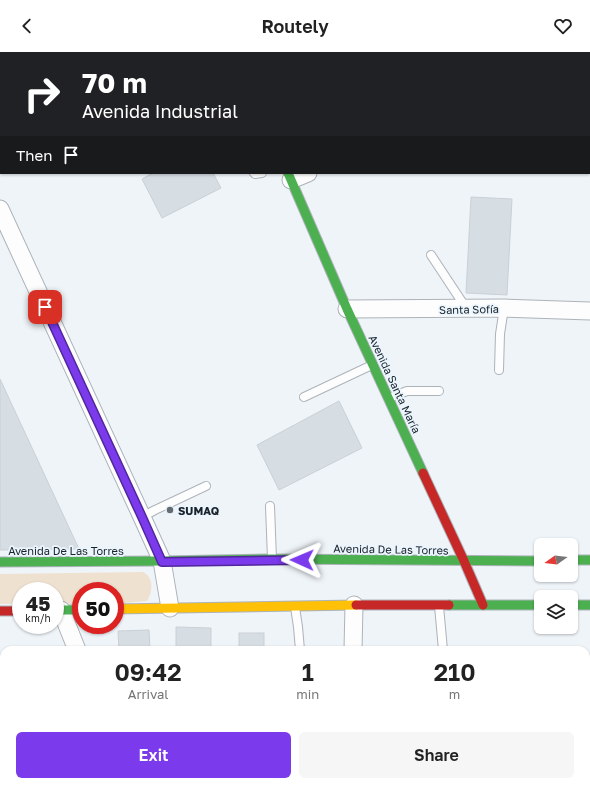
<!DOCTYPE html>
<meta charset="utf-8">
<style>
:root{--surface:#fff;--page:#f6f6f6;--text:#222;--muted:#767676;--accent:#7c3aed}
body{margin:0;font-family:"Golos Text",sans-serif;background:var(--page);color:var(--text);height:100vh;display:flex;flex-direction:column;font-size:15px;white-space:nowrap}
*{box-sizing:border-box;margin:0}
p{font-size:13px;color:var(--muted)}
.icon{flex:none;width:22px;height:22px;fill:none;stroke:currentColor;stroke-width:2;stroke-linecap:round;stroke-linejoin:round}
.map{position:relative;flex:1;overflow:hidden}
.drawer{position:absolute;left:0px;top:594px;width:590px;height:140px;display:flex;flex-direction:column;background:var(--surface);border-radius:12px 12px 0 0;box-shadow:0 1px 3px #0004}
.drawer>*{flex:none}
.hud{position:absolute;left:0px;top:0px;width:590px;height:122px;box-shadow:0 1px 3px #0004;background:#202124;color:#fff;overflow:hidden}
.needle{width:26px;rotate:256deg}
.buttons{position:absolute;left:534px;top:486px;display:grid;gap:8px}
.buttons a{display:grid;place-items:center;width:44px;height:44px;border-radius:6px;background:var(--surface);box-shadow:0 1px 3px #0004;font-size:20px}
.speed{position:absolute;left:12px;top:530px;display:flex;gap:8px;font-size:20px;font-weight:700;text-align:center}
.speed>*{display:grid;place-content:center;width:52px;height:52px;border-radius:50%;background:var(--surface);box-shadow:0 1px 3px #0004;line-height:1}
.speed small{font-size:10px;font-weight:400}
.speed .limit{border:6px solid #d22;background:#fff;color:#111}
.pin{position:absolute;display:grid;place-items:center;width:34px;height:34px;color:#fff;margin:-17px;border-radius:8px;box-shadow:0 2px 6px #0006}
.me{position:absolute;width:44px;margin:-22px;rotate:271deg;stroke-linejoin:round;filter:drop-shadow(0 0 3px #0008)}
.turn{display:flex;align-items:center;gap:14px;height:84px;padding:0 16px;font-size:18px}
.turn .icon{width:52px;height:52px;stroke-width:2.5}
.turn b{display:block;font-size:28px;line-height:34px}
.then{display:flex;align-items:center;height:38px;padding:0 16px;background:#0003;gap:8px;font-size:15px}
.eta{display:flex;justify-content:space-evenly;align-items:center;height:68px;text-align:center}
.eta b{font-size:24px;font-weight:600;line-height:28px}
.cta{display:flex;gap:8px;margin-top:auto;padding:8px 16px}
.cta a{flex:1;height:46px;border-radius:6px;background:var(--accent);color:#fff;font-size:16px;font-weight:600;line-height:46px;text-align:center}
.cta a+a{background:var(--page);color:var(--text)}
header{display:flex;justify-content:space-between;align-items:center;height:52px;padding:0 16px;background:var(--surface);font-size:18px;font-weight:600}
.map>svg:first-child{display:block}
</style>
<header><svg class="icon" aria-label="back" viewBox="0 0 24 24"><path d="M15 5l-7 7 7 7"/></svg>Routely<svg class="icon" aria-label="heart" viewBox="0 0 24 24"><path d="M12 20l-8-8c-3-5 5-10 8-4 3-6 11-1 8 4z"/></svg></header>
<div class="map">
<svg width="590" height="734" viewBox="0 0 590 734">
<rect width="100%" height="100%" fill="#eff4f9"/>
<!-- green -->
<path fill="#efe1d0" d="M143 520C154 525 153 540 147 549L115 552V539H81V552H55V539H21V552H0V522Z"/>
<!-- building -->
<g fill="#d6dde3" stroke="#c9d0d6">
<path d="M153 121H213L221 136 162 166 142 127Z"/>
<path d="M471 145 512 147 507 243 466 241Z"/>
<path d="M0 327 79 497 0 498Z"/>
<path d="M339 349 362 396 279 438 257 393Z"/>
<path d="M176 575 211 576V598H176Z"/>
<path d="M149 578 150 598H119L118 579Z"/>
<rect x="239" y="581" width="25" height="17"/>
</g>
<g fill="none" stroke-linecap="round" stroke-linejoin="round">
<defs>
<g id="lane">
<path d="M254 121 255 122 262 121"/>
<path d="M431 203 466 256"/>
<path d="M499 318 500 282 504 256"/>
<path d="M304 345 372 313"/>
<path d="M389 346 407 339H439"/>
<path d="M270 454 272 507"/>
<path d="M142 465 155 458 206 434"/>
<path d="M439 554 443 598"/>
<path d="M295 555 298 575 300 598"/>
<path d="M586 644H590"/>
<path d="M586 708 590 707"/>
</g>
<g id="street">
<path d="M475 0 476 1"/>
<path d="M589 12 590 11"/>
<path d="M291 128 308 121"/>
<path d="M0 157 142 465 162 509 170 556"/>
<path d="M347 257 504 256 590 259"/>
<path d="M61 558 77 598"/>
<path d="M353 598 354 553"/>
<path d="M133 730 135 734"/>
<path d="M397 730 400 734"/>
<path d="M312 734 318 730"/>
</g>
<g id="fast">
<path d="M232 0V1"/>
<path d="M288 121 347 257 423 421"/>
<path d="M571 508H590"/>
<path d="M0 510 162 509 272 507 541 509"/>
<path d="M449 553H541"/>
<path d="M571 553H590"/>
<path d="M55 558H81"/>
</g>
<path id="slow" d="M115 557 356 553"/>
<g id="jam">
<path d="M423 421 464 509 483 553"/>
<path d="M356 553H449"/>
<path d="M0 559H21"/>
</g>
</defs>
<!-- lane casing -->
<use href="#lane" stroke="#acb3b9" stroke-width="10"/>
<!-- street casing -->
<use href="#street" stroke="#acb3b9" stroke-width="19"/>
<!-- fast casing -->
<use href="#fast" stroke="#acb3b9" stroke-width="11"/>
<!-- slow casing -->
<use href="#slow" stroke="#acb3b9" stroke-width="11"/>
<!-- jam casing -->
<use href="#jam" stroke="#acb3b9" stroke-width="11"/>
<!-- lane -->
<use href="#lane" stroke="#fdfdfe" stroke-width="8"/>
<!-- street -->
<use href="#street" stroke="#fdfdfe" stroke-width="17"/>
<!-- fast -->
<use href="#fast" stroke="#4caf50" stroke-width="9"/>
<!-- slow -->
<use href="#slow" stroke="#ffc107" stroke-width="9"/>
<!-- jam -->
<use href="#jam" stroke="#c62828" stroke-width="9"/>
</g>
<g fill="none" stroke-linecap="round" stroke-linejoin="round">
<defs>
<path id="route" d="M45 255 142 465 162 510 302 508"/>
</defs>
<!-- route casing -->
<use href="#route" stroke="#51269a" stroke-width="10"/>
<!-- route -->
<use href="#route" stroke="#7c3aed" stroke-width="7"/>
</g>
<!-- markers -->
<circle fill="#656c72" stroke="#ebf5fd" stroke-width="1.5" cx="170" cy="458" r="4"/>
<g text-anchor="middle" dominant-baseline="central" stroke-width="3.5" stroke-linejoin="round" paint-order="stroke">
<!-- street labels -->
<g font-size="11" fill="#1a222a" stroke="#ebf5fd">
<text transform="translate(469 257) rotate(-1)">Santa Sofía</text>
<text transform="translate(395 332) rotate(65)">Avenida Santa María</text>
<text transform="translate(391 497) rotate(1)">Avenida De Las Torres</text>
<text x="66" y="498">Avenida De Las Torres</text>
</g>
<!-- poi labels -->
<g font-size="11" font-weight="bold" fill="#1a222a" stroke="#ebf5fd" text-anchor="start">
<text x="178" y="458">SUMAQ</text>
</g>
</g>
</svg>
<div class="buttons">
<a><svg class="needle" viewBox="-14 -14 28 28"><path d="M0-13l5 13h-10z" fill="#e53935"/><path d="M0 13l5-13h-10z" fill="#767676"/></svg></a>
<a><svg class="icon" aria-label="layers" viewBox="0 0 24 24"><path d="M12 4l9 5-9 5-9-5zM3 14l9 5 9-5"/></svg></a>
</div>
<div class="speed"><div>45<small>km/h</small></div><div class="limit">50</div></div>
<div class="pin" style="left:45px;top:255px;background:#d93025"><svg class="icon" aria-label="arrive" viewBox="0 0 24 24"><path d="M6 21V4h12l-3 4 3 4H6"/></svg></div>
<svg class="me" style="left:302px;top:508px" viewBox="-20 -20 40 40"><path d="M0-17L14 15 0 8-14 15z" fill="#7c3aed" stroke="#fff" stroke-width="4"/></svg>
<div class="hud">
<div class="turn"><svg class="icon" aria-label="right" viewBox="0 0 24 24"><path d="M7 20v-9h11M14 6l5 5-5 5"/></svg><div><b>70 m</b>Avenida Industrial</div></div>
<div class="then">Then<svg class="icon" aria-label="arrive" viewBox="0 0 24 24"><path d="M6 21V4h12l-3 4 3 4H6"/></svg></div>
</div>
<section class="drawer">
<div class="eta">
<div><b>09:42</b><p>Arrival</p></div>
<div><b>1</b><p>min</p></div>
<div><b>210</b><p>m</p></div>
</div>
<div class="cta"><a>Exit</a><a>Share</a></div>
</section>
</div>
